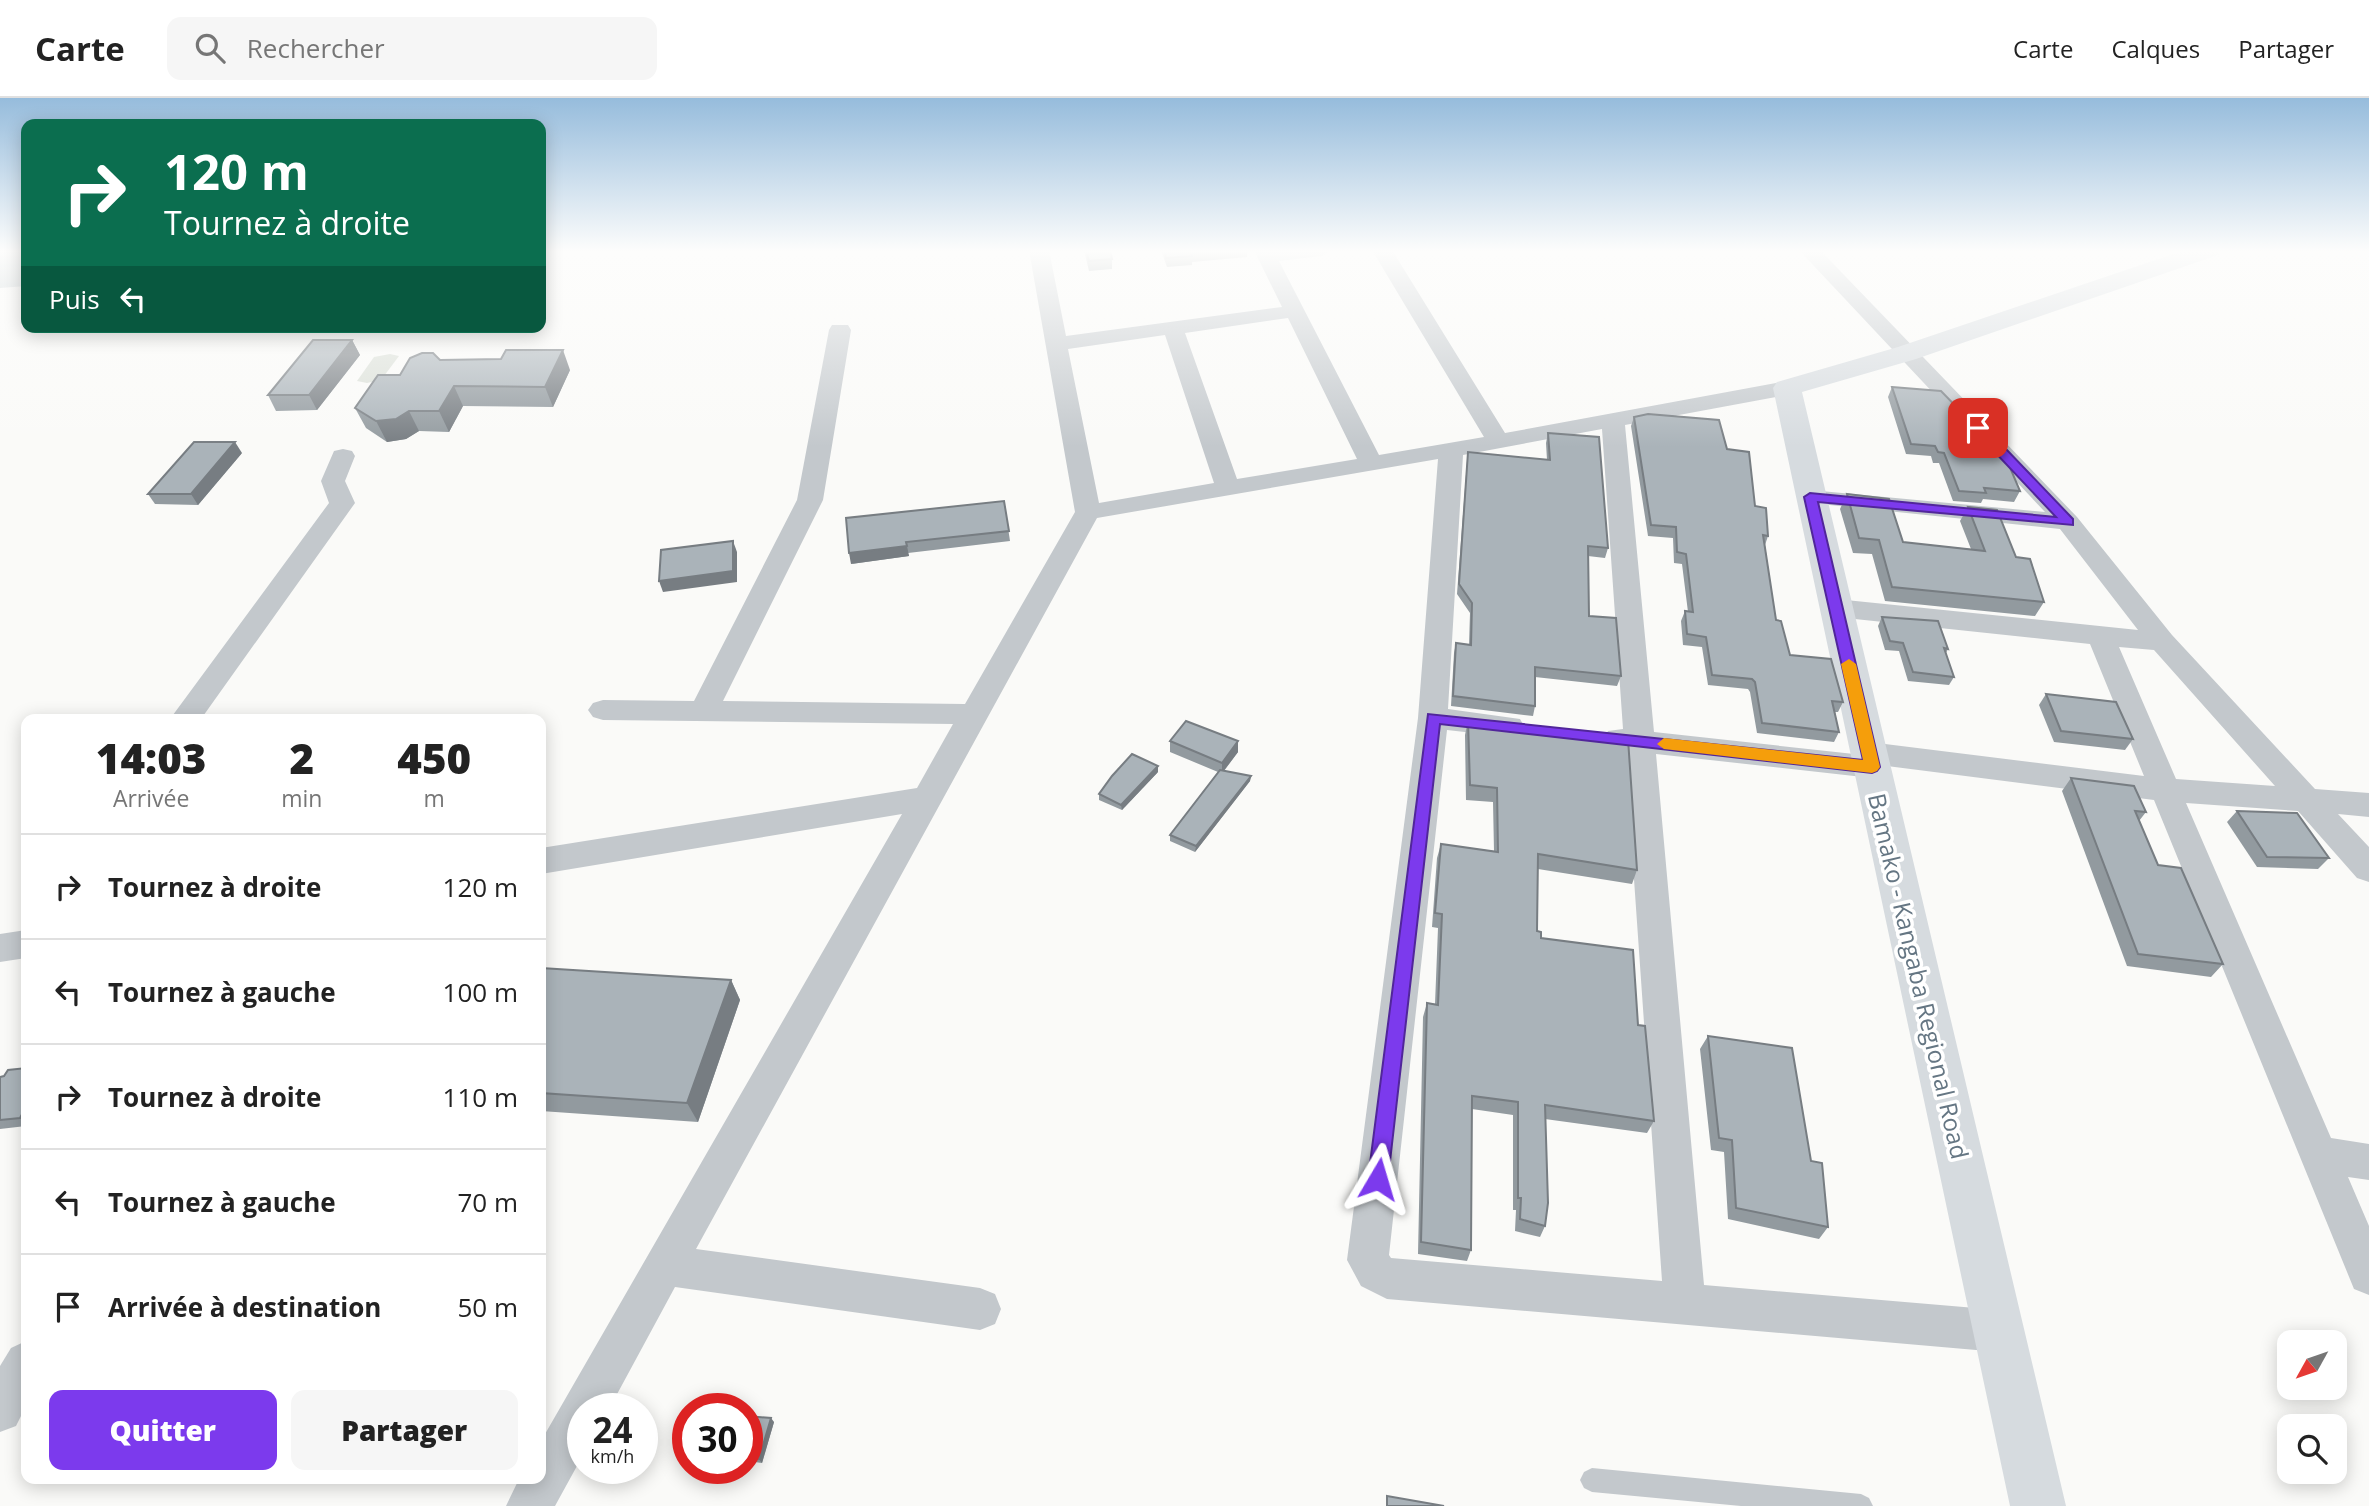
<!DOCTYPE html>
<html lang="fr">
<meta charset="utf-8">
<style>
:root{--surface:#fff;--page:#f6f6f6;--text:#222;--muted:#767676;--line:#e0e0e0;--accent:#7c3aed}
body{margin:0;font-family:"Open Sans",sans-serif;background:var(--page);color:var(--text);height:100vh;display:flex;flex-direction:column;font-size:26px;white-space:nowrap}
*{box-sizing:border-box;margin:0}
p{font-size:23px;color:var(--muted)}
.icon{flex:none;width:38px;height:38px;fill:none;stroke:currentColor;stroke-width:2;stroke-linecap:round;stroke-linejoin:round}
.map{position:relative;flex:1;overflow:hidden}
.panel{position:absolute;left:21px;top:616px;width:525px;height:770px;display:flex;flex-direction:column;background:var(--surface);border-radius:14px;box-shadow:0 4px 18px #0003}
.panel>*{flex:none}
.top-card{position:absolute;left:21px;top:21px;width:525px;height:214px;border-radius:14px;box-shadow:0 4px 18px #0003;background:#0b6e4f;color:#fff;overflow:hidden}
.needle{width:46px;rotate:230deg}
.fabs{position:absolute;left:2277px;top:1232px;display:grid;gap:14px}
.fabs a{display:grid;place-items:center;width:70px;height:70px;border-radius:14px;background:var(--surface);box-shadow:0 4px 18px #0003;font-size:35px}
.speed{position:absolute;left:567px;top:1295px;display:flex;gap:14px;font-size:35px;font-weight:700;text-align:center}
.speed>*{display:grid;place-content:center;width:91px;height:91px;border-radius:50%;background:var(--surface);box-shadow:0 4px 18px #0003;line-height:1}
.speed small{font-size:18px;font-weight:400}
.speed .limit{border:10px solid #d22;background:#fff;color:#111}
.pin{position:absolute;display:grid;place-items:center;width:60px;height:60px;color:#fff;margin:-30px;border-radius:14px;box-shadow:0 4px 10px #0006}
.me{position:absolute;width:77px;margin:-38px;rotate:7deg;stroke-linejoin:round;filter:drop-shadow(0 0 5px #0008)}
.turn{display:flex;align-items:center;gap:24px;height:147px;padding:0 28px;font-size:32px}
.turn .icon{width:91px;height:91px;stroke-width:2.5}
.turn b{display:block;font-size:49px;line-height:60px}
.then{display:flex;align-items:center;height:66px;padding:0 28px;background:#0003;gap:14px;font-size:26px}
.eta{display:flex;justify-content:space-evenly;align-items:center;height:119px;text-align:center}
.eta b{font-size:42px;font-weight:800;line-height:49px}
.primary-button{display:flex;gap:14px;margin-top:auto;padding:14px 28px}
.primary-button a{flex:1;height:80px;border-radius:14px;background:var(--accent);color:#fff;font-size:28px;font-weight:800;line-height:80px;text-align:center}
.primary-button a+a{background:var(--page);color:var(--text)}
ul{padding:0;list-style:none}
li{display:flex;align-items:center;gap:21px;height:105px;padding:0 28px;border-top:2px solid var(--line)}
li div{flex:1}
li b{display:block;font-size:26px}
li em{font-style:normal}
header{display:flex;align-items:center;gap:42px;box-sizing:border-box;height:98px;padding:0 35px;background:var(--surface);border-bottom:2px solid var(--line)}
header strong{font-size:33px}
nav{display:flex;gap:38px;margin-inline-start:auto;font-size:24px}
.search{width:490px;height:63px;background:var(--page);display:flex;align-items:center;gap:18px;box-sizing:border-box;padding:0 24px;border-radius:14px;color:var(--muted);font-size:26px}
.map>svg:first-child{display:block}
</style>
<header>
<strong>Carte</strong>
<div class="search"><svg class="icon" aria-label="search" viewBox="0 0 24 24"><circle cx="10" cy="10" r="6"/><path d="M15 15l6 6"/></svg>Rechercher</div>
<nav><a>Carte</a><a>Calques</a><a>Partager</a></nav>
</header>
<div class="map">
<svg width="2369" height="1408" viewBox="0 0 2369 1408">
<rect width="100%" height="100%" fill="#fafaf8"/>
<!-- green -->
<path fill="#dadfd7" d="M390 256 399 258 381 282 367 285 357 283 374 259Z"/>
<!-- water -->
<path fill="#bbc7cb" d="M0 152H26V188L0 190Z"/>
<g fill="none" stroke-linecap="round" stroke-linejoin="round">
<!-- lane -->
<path fill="#c3c8cc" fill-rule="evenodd" d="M1592 1370 1861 1396 1869 1400 1873 1408H1741L1592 1394 1584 1390 1580 1382 1584 1374Z"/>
<!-- street -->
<g fill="#c3c8cc" fill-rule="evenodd">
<path d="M1029 152H1049L1066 238 1282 209 1254 152H1332L1322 158 1279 163 1379 357 1484 339 1372 152H1392L1505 335 1787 283 1795 285 1798 290 1795 295 1787 297 1625 327 1654 634 1854 656 1858 647 1869 644 2144 678 2090 546 1836 519 1826 516 1822 510 1826 504 1836 501 2138 532 2060 431 1801 404 1798 399 1801 394 1810 392 2045 414 1799 152H1820L2077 419 2172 537 2315 691 2369 695V719L2338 716 2369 749V784L2357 780 2298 713 2186 705 2331 1040 2369 1046V1082L2348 1079 2369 1128V1197L2354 1191 2154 702 1887 668 1883 677 1872 680 1656 656 1704 1187 1999 1212 2014 1218 2020 1233 2014 1248 1999 1254 1387 1201 1361 1188 1347 1162 1418 620 1438 361 1097 420 696 1151 980 1190 995 1196 1001 1211 995 1226 980 1232 675 1189 609 1311H583V1357L555 1408H506L519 1381H541V1343L902 716 541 776V750L917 690 953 626 603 622 593 619 588 612 593 605 603 602 694 603 797 402 829 232 832 227H848L851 232 823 402 723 603 965 606 1075 414ZM1288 220 1357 361 1237 381 1185 235ZM1165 237 1214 385 1099 405 1068 251ZM1602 331 1623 631 1608 633 1604 641 1608 649 1625 652 1662 1183 1391 1160 1389 1157 1447 632 1509 639 1520 635 1524 628 1520 621 1448 611 1463 357ZM2119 549 2154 552 2275 688 2176 681Z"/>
<path d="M343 351 352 353 355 358 345 383 355 405 201 621H170L329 405 321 383 334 353Z"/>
<path d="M26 832V860L0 864V836Z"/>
<path d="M26 1243V1308L16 1328 0 1334V1268L11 1250Z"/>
</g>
<!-- secondary -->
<path fill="#d6dbdf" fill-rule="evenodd" d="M2185 152H2221L2218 157 1916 261 1802 294 2066 1408H2010L1773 290 1777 284 1898 249Z"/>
</g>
<!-- wall -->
<g fill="#929a9f">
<path d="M1084 152H1110L1112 161V171L1089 173Z"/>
<path d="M1161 152H1247V159L1192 164V167L1167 169Z"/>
<path d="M352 242 360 257 317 312 276 313 268 297Z"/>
<path d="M440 262 570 272 553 309 463 308 449 334 419 333 406 341 387 344 366 330 355 310 400 277Z"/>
<path d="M1892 289 2020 393 2014 404 1983 401 1981 405 1953 403 1939 365H1933L1931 358 1906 356 1888 299Z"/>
<path d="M1634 319 1727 351 1768 438 1765 447 1776 522 1790 557 1843 604 1838 614H1835L1839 634 1834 644 1757 635 1750 594 1748 591 1708 587 1702 549 1683 547 1681 523 1685 513 1688 514 1682 466 1674 465 1673 440 1648 438 1631 328Z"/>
<path d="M1548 335 1608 450 1605 460 1588 458 1589 518 1621 578 1617 588 1535 579V608L1533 618 1451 608 1454 555 1456 545 1469 547 1470 515 1457 496 1467 363 1468 354 1547 362 1546 345Z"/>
<path d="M242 355 198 407 155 406 148 396Z"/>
<path d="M1847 396 1903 444 1971 451 1960 423 1968 409 2016 459 2044 504 2035 518 1885 503 1872 456 1853 455 1840 411Z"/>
<path d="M1004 403 1010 443 908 455 909 458 851 466Z"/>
<path d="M1882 519 1948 551 1946 555 1954 579 1949 587 1908 583 1899 553 1885 552 1878 528Z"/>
<path d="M2046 596 2133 641 2125 652 2054 644 2039 607Z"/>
<path d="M1468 622 1637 772 1632 786 1538 771 1537 833 1541 840 1638 927 1654 1023 1647 1035 1545 1021V1128L1540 1139 1515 1133 1516 1112H1513V1017L1472 1011 1471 1152 1467 1163 1418 1156 1423 919 1427 905 1435 906 1438 830 1432 829 1437 760 1441 746 1494 753 1493 704 1466 702 1465 637Z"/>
<path d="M1170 643H1238V654L1224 673 1251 678 1250 683 1195 754 1170 743V737L1218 674 1170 654Z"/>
<path d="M1158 674 1122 712 1099 702V696Z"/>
<path d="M2071 680 2146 714 2139 723 2158 767 2223 866 2211 879 2127 868 2062 693Z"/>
<path d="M2237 713 2329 760 2318 771 2257 769 2227 724Z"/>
<path d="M541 870 731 882 740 902 698 1024 541 1013Z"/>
<path d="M1708 938 1811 1063 1828 1129 1819 1141 1728 1121 1724 1054 1711 1052 1700 951Z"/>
<path d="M26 970V1028L0 1031V979L4 978Z"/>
<path d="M747 1318 774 1324 762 1365 747 1363Z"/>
</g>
<!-- shaded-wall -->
<g fill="#777d82">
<path d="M352 242 360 257 317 312 309 297Z"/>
<path d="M563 252 570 272 553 309 545 289Z"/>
<path d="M454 288 463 308 449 334 439 313Z"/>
<path d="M409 313 419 333 406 341 387 344 376 323Z"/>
<path d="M235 344 242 355 198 407 191 396Z"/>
<path d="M733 443 737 454V484L663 494 659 483Z"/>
<path d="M907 448 909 458 851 466 849 455Z"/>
<path d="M1238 643V654L1222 675V665Z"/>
<path d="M1158 668V674L1122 712 1121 707Z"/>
<path d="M1251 678 1250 683 1195 754 1196 748Z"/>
<path d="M731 882 740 902 698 1024 687 1005Z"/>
<path d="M26 1009V1025L20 1020Z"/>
<path d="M771 1320 774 1324 762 1365 759 1361Z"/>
</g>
<!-- building -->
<g fill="#aab3b9" stroke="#777d82" stroke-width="2">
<path d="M1086 152H1110L1112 161 1089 163Z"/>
<path d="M1164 152H1229L1191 155 1192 158 1166 160Z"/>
<path d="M313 242H352L309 297H268Z"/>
<path d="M506 252H563L545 289 454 288 439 313H409L396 321 376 323 355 310 378 277H400L410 260 422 255H433L440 262 501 261Z"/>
<path d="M1892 289 1941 293 2006 360 2020 393 1984 390 1986 395 1959 393 1944 355 1938 354 1935 348 1911 346Z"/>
<path d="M1648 316 1719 322 1727 351 1749 354 1755 408 1766 410 1768 438 1763 437 1776 522 1781 523 1790 557 1831 561 1843 604 1832 603 1839 634 1762 625 1755 584 1752 581 1712 577 1706 539 1687 536 1685 513 1693 514 1686 456 1677 454 1676 429 1651 427 1634 319Z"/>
<path d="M1548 335 1599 339 1608 450 1588 448 1589 518 1616 520 1621 578 1535 569V608L1453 598 1456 545 1471 547 1472 505 1459 486 1468 354 1550 362Z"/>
<path d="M194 344H235L191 396H148Z"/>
<path d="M1847 396 1889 401 1903 444 1985 453 1968 409 1997 412 2016 459 2030 461 2044 504 1892 489 1879 442 1859 440Z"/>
<path d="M1004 403 1009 433 906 444 907 448 849 455 846 420Z"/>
<path d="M733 443V473L659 483 661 452Z"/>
<path d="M1882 519 1938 523 1948 551 1944 550 1954 579 1913 574 1903 545 1890 543Z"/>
<path d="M2046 596 2116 604 2133 641 2061 633Z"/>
<path d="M1468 622 1628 641 1637 772 1538 756 1537 833 1541 834V840L1633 852 1638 927 1645 928 1654 1023 1545 1007 1548 1105 1545 1128 1520 1121 1521 1100H1518V1004L1472 998 1471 1152 1421 1144 1427 905 1438 907 1442 816 1435 815 1441 746 1498 754 1497 690 1470 687Z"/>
<path d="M1186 623 1238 643 1222 665 1170 643Z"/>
<path d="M1132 656 1158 668 1121 707 1099 696 1112 678Z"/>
<path d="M1220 672 1251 678 1196 748 1170 737Z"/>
<path d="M2071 680 2134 688 2146 714 2135 713 2158 767 2181 770 2223 866 2138 856Z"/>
<path d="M2237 713 2297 715 2329 760 2267 759Z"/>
<path d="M541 870 731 882 687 1005 541 995Z"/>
<path d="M1708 938 1792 950 1811 1063 1822 1065 1828 1129 1736 1110 1732 1042 1719 1040Z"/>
<path d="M26 970V1009L20 1020 0 1022V979L4 978 8 972Z"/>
<path d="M747 1318 771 1320 759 1361 747 1360Z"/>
<path d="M1387 1398 1444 1408H1387Z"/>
</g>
<!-- sky -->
<linearGradient id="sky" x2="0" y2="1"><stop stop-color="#96bcdc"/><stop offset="0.44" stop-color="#fdfdfc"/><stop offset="1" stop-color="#fdfdfc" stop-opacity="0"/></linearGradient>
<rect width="2369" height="349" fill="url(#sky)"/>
<!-- route -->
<path fill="#7c3aed" stroke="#51269a" stroke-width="2" d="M1974 327H1983L2073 421V427L1818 404 1880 669 1877 673 1872 675 1440 626 1388 1081 1385 1087 1378 1090 1371 1087 1368 1081 1428 616 1863 662 1804 399 1810 395 2056 419 1974 332Z"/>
<!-- slow -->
<path fill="#f59e0b" d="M1849 561 1856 566 1880 669 1877 673 1872 675 1664 651 1657 646 1664 640 1863 662 1841 566Z"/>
<g text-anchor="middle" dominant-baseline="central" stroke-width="7" stroke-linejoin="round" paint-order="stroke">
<!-- street labels -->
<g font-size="24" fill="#657683" stroke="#fff">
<text transform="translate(1919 878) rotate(77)">Bamako - Kangaba Regional Road</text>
</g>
</g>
</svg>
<div class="fabs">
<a><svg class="needle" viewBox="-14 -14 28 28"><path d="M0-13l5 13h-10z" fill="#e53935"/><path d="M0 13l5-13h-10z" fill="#767676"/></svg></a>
<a><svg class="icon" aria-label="search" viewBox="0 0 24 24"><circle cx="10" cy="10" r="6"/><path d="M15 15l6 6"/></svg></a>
</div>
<div class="speed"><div>24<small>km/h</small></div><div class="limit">30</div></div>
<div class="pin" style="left:1978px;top:330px;background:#d93025"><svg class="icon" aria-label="arrive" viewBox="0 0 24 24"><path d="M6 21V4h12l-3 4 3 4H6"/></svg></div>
<svg class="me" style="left:1378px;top:1081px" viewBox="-20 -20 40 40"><path d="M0-17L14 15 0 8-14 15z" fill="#7c3aed" stroke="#fff" stroke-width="4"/></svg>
<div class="top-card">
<div class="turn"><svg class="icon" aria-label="right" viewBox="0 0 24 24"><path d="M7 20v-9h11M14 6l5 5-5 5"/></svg><div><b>120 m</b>Tournez à droite</div></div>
<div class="then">Puis<svg class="icon" aria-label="left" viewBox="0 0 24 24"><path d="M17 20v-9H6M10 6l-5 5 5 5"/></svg></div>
</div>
<section class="panel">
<div class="eta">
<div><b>14:03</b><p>Arrivée</p></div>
<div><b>2</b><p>min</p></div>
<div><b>450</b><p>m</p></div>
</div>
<ul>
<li><svg class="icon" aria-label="right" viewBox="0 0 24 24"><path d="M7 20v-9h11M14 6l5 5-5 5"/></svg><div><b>Tournez à droite</b></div><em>120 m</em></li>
<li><svg class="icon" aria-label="left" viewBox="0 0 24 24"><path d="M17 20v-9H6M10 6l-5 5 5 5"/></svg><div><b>Tournez à gauche</b></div><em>100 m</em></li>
<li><svg class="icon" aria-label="right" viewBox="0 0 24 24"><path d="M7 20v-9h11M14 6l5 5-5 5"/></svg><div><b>Tournez à droite</b></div><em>110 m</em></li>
<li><svg class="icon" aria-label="left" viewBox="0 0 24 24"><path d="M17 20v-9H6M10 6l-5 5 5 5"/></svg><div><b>Tournez à gauche</b></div><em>70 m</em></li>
<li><svg class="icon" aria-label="arrive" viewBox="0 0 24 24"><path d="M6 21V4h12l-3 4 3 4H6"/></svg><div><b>Arrivée à destination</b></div><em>50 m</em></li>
</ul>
<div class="primary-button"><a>Quitter</a><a>Partager</a></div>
</section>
</div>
